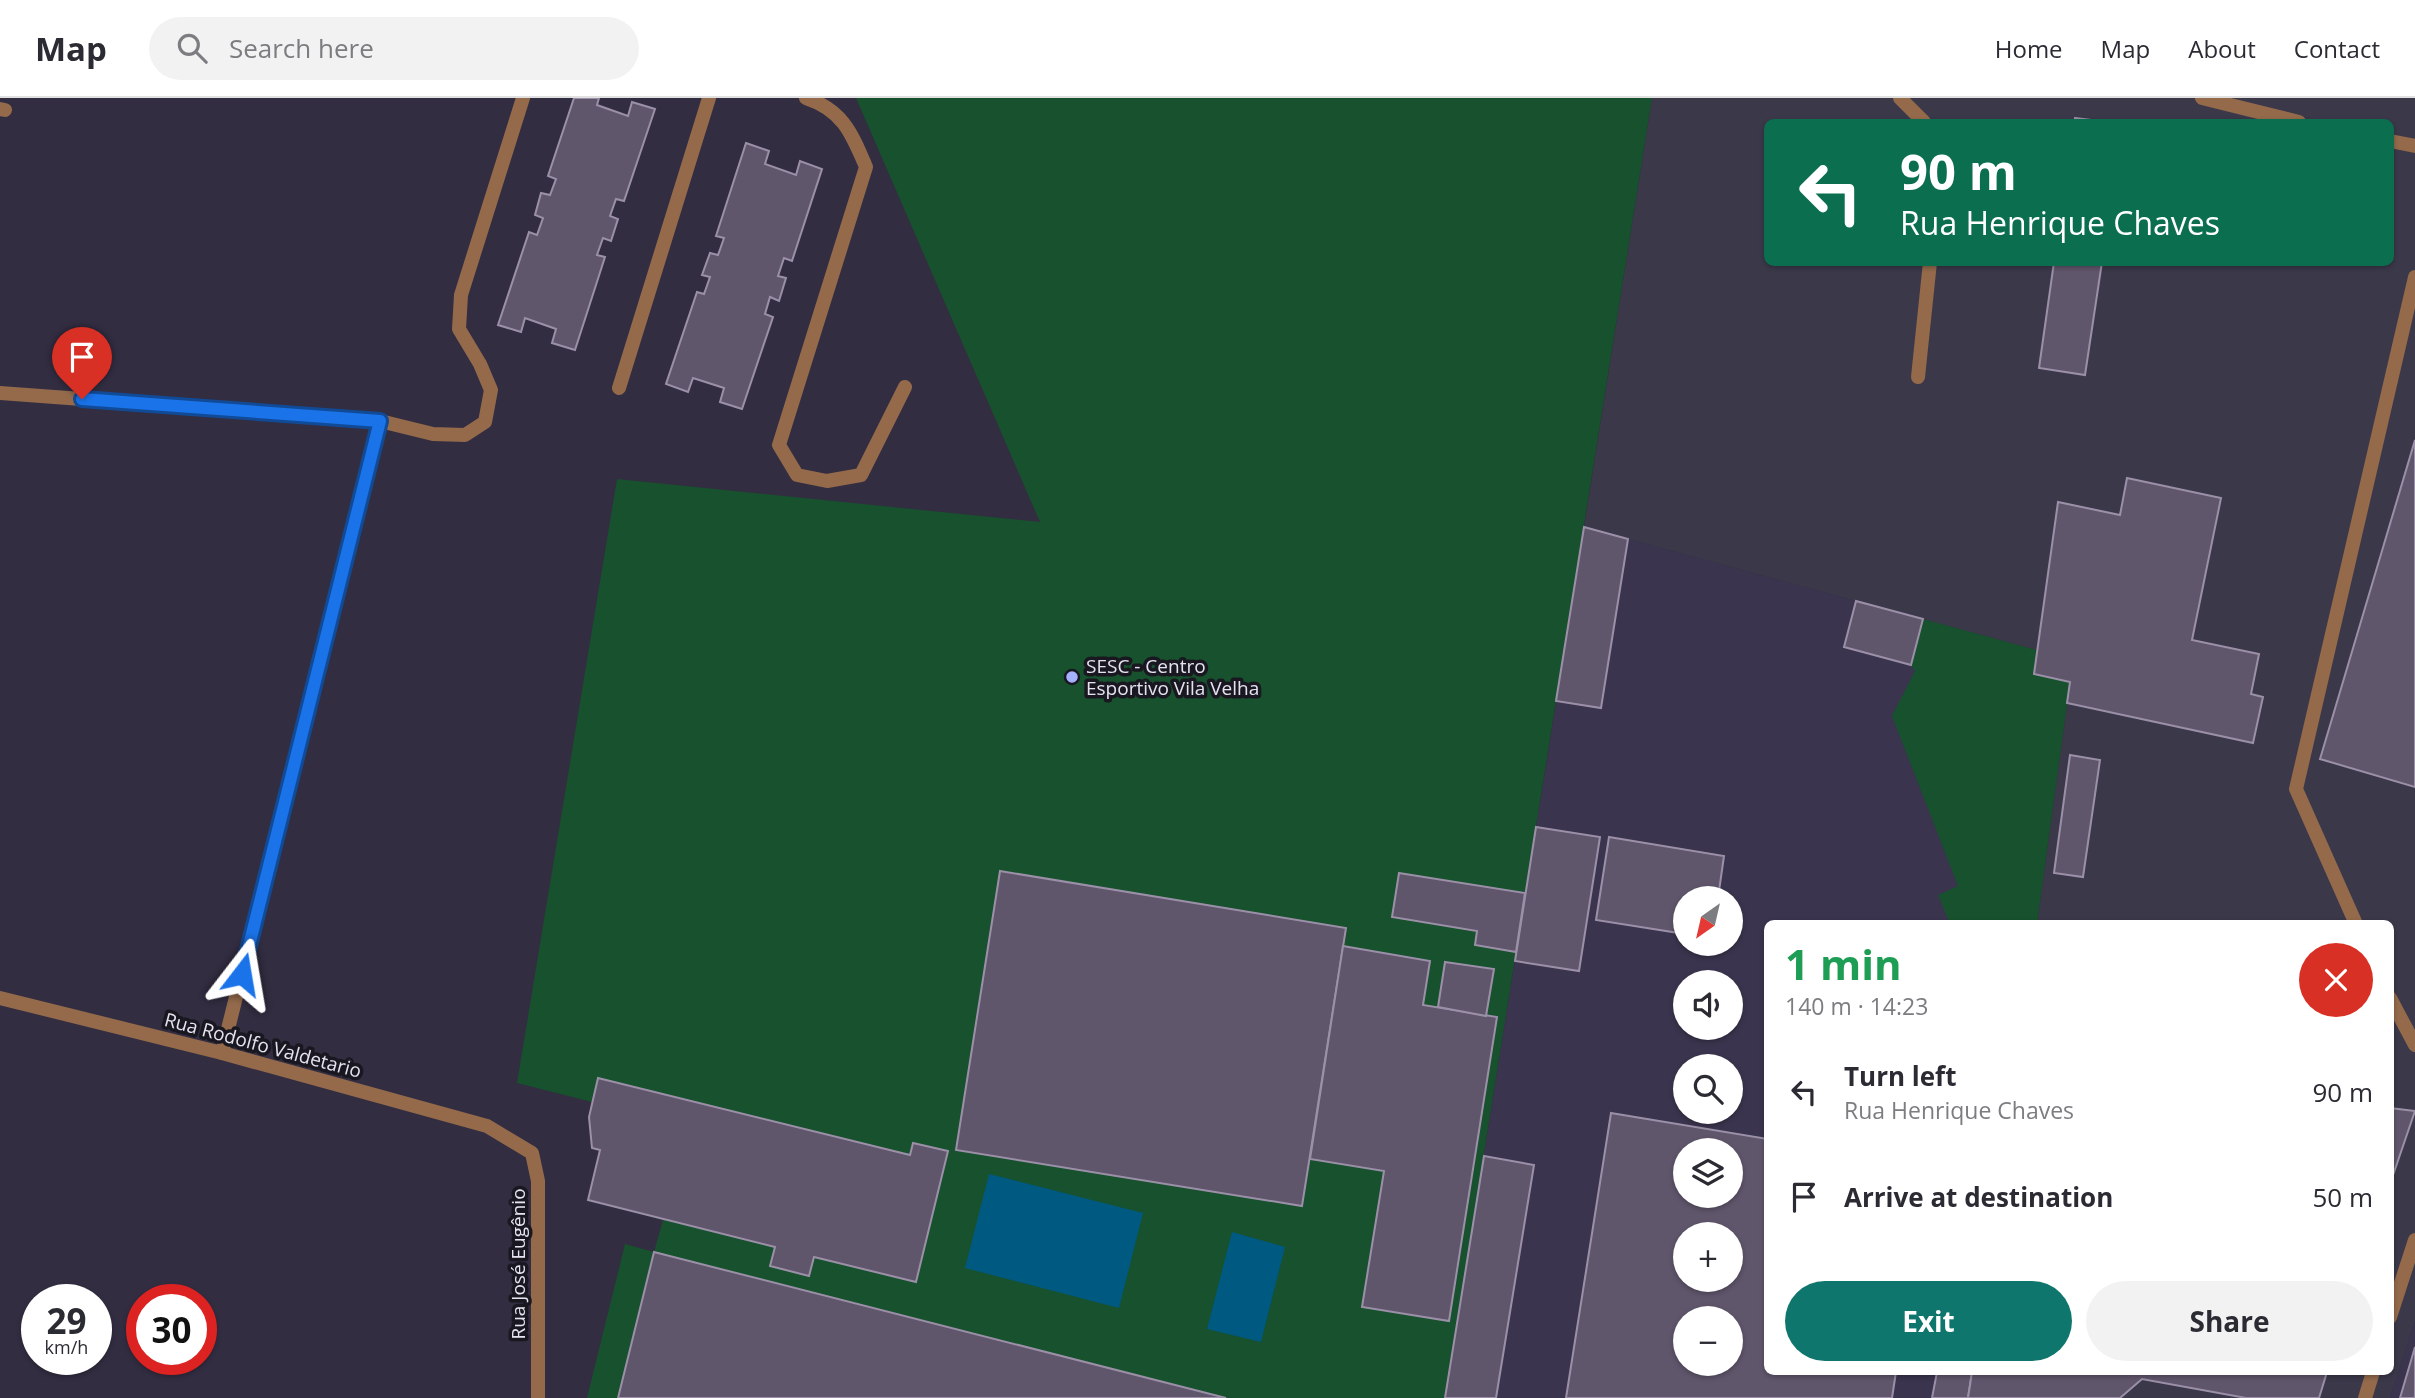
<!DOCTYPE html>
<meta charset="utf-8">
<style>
:root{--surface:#fff;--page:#f2f2f3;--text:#2b2b33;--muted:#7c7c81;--line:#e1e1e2;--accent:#0f766e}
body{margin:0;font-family:"Open Sans",sans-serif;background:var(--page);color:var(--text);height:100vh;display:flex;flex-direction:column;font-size:26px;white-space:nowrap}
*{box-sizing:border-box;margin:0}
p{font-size:23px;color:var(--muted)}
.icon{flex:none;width:38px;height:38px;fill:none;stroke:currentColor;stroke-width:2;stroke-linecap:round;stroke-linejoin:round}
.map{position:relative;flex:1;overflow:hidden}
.panel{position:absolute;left:1764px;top:822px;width:630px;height:455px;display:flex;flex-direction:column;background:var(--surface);border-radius:10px;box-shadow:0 2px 5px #0004}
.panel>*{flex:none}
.top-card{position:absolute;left:1764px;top:21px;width:630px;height:147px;border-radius:10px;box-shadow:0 2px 5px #0004;background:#0b6e4f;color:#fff;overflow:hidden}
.needle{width:46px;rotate:214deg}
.tools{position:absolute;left:1673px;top:788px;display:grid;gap:14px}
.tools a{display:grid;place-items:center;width:70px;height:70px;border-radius:50%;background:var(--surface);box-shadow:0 2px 5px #0004;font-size:35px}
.speed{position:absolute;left:21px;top:1186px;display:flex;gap:14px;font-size:35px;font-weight:700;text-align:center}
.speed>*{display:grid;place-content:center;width:91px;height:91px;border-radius:50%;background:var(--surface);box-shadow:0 2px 5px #0004;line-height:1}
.speed small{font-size:18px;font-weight:400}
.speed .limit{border:10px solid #d22;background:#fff;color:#111}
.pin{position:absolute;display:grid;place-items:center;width:60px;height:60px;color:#fff;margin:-72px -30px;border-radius:50% 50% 50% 0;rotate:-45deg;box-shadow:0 0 7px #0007}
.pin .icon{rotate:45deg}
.me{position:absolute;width:77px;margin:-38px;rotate:14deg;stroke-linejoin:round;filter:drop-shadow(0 0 5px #0008)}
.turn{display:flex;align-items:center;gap:24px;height:147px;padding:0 21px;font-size:32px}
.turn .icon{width:91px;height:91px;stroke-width:2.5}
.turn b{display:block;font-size:49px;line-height:60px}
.round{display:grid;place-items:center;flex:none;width:74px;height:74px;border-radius:37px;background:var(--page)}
.overview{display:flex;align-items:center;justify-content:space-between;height:119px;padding:0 21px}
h1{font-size:42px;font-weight:700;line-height:52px;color:#1e9e55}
.cta{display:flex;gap:14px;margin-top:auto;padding:14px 21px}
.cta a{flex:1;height:80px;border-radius:42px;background:var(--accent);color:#fff;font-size:28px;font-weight:700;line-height:80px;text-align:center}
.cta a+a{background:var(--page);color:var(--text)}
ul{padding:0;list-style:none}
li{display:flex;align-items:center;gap:21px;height:105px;padding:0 21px}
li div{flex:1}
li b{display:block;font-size:26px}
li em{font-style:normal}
header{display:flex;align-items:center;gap:42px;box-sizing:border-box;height:98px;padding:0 35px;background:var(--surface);border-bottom:2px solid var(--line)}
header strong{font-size:33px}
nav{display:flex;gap:38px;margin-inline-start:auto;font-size:24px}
.search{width:490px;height:63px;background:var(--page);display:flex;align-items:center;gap:18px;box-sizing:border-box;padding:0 24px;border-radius:38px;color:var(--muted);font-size:26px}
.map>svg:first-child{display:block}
</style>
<header>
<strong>Map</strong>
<div class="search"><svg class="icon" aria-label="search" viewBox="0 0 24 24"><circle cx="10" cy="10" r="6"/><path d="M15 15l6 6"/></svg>Search here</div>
<nav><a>Home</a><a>Map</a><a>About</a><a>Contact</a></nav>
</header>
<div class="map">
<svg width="2415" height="1300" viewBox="0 0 2415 1300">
<rect width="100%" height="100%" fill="#322d41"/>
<!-- built -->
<g fill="#3b344e" fill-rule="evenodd">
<path d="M1584 429 2037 552V826H1768V1274H1972L1968 1300H1445ZM1685 800H1731V845H1685ZM1685 884H1731V929H1685ZM1685 968H1731V1013H1685ZM1685 1052H1731V1097H1685ZM1685 1136H1731V1181H1685ZM1685 1220H1731V1265H1685Z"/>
<path d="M2415 1223V1300H2390Z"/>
</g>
<!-- industrial -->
<path fill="#3b384a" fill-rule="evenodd" d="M1652 0H2415V1223L2390 1300H1968L1972 1274H2390V826H2037L2067 605 2034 576 2037 552 1584 429ZM1768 24H2390V164H1768Z"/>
<!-- green -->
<g fill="#17512d">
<path d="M856 0H1652L1445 1300H587L625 1146 654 1154 663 1122 588 1102 600 1053 592 1050 589 1019 592 1004 517 985 617 381 1040 424Z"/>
<path d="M1923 521 2037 552 2070 584 2037 826H1950L1938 797 1958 788 1892 618 1915 573 1911 567Z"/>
</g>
<!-- water -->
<g fill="#005980">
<path d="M989 1076 1143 1115 1119 1210 965 1170Z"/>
<path d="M1232 1134 1285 1149 1261 1244 1207 1231Z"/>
</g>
<!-- building -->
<g fill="#60566c" stroke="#9b90a8" stroke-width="2" fill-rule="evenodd">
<path d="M574 0H599L597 7 628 18 632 4 655 11 624 103 616 101 610 118 618 121 611 143 603 140 597 157 605 159 575 252 552 245 556 231 525 220 521 234 498 227 529 134 537 137 543 120 535 117 541 95 550 97 556 81 548 78Z"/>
<path d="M2075 20 2108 24H2074Z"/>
<path d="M746 45 769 53 765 66 796 77 800 63 822 71 792 163 784 160 778 178 786 180 779 203 770 199 765 216 773 219 742 311 720 304 724 290 693 280 688 294 666 286 697 194 704 196 710 179 702 177 710 155 718 157 724 140 716 138Z"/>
<path d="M2054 164H2102L2085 277 2039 270Z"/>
<path d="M2415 342V689L2320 661Z"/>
<path d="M2127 380 2221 400 2192 542 2259 556 2251 596 2263 599 2253 645 2067 605 2070 584 2034 576 2058 404 2120 417Z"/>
<path d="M1584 429 1628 441 1601 610 1556 603Z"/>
<path d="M1856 503 1923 521 1911 567 1844 549Z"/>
<path d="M2070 657 2100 662 2083 779 2054 775Z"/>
<path d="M1536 729 1600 739 1579 873 1515 863Z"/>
<path d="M1609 739 1724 758 1718 800H1685V836L1596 822Z"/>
<path d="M1000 773 1346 830 1302 1108 956 1052Z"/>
<path d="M1399 775 1525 795 1516 854 1475 847 1477 833 1392 819Z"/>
<path d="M1343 848 1430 863 1423 907 1497 919 1449 1223 1362 1209 1384 1073 1310 1061Z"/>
<path d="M1445 864 1494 871 1486 918 1438 909Z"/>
<path d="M598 980 910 1057 913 1045 948 1053 916 1184 814 1159 809 1178 770 1168 775 1149 588 1102 600 1052 592 1050 589 1019Z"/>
<path d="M2390 1010 2415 1013 2390 1086Z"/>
<path d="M1611 1015 1768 1041V1274H1896L1892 1300H1566ZM1685 1052H1731V1097H1685ZM1685 1136H1731V1181H1685ZM1685 1220H1731V1265H1685Z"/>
<path d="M1484 1058 1534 1067 1496 1300H1445Z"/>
<path d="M654 1154 1226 1300H618Z"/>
<path d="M2415 1249V1300H2400Z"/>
<path d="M1937 1274H1972L1968 1300H1932Z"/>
<path d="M1972 1274H2327L2319 1300H2246L2142 1281 2120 1300H1968Z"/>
</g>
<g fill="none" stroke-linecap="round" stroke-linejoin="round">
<!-- lane -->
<g stroke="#946a4b" stroke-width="14">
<path d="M1900 0 1924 24"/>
<path d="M2202 0 2299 24"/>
<path d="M0 11 5 12"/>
<path d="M2390 43 2415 48"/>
<path d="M1918 279 1930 164"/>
<path d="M2356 826 2296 691 2415 179"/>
<path d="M2390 900 2415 947"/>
<path d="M2390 1219 2415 1142"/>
<path d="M2365 1300 2373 1274"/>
</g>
<!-- street -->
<g stroke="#946a4b" stroke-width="14">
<path d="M806 0C843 12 852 36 866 69L779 347 797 377 827 383 861 377 905 289"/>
<path d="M619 290 709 0"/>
<path d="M0 295 380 323 433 336 465 337 485 324 491 292 480 266 459 231 461 197 523 0"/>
<path d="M0 900 222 955 487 1028 532 1055 538 1083V1300"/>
<path d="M222 955 380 323"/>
</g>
</g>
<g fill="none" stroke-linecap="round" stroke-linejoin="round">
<defs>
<path id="route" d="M82 301 380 323 242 876"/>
</defs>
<!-- route casing -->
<use href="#route" stroke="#114b97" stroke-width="18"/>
<!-- route -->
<use href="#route" stroke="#1a73e8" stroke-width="12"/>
</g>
<!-- markers -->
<circle fill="#a5b1fc" stroke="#191720" stroke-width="2.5" cx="1072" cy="579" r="7"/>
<g text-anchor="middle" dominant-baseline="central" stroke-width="7" stroke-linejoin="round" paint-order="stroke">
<!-- poi labels -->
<g font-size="19" fill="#e5e3f0" stroke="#191720" text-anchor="start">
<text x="1086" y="568">SESC - Centro<tspan x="1086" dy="22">Esportivo Vila Velha</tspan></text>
</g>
<!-- street labels -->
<g font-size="19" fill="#e5e3f0" stroke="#191720">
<text transform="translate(263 947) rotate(15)">Rua Rodolfo Valdetario</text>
<text transform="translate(518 1166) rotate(-90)">Rua José Eugênio</text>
</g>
</g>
</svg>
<div class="tools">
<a><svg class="needle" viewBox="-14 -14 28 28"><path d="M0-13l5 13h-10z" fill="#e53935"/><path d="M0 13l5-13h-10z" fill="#7c7c81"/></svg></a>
<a><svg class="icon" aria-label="sound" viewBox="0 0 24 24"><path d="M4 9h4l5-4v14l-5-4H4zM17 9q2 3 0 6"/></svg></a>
<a><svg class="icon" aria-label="search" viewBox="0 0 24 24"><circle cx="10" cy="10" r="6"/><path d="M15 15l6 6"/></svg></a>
<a><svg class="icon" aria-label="layers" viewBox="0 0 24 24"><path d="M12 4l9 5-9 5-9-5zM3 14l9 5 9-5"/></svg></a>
<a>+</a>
<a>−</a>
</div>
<div class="speed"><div>29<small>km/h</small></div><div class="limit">30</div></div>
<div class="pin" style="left:82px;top:301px;background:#d93025"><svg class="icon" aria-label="arrive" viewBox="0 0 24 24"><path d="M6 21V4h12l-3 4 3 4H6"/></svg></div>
<svg class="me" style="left:242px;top:876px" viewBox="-20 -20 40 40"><path d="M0-17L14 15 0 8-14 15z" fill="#1a73e8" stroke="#fff" stroke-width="4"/></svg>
<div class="top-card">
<div class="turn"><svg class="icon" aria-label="left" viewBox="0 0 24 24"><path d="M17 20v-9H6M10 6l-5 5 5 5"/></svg><div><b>90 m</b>Rua Henrique Chaves</div></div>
</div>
<section class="panel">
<div class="overview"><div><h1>1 min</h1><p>140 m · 14:23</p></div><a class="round" style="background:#d93025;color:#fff"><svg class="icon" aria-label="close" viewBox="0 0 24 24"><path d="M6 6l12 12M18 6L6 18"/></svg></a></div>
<ul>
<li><svg class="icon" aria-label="left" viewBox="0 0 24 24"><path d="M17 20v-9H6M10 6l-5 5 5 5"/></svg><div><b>Turn left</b><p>Rua Henrique Chaves</p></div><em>90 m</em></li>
<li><svg class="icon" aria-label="arrive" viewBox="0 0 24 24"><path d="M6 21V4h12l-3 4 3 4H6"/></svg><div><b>Arrive at destination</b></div><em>50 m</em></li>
</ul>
<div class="cta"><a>Exit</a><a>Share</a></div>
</section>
</div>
